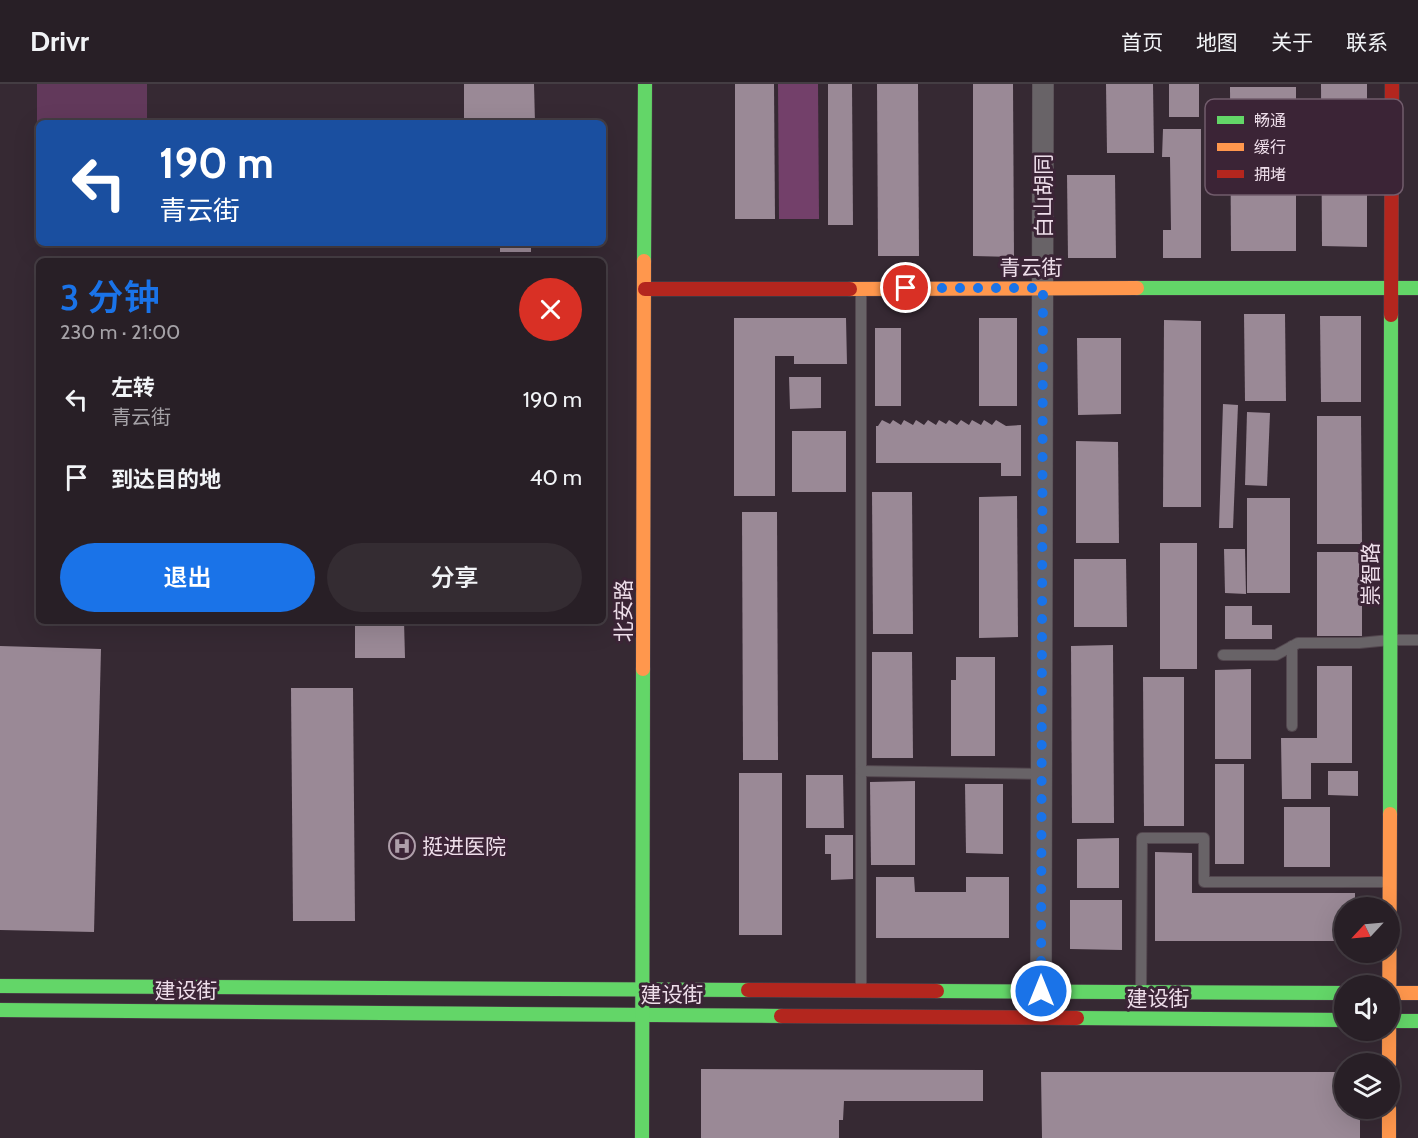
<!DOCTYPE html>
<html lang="zh">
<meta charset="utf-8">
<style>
:root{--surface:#281f26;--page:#342c32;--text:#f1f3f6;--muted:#a5a2a7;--line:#443d43;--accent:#1a73e8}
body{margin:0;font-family:Cabin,"Noto Sans SC",sans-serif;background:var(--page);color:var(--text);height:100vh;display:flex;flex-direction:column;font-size:22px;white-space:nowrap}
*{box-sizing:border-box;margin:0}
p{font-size:20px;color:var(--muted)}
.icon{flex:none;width:33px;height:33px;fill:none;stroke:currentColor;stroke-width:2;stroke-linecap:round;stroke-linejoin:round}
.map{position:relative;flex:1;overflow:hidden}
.details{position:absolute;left:36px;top:174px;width:570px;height:366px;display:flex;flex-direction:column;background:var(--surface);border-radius:9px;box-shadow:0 6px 24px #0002,0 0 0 2px var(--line)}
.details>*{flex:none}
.guide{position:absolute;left:36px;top:36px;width:570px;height:126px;border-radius:9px;box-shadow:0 6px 24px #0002,0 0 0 2px var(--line);background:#1a4fa0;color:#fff;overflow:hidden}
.needle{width:39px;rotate:244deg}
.fabs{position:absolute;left:1334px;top:813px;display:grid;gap:12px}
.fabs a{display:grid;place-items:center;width:66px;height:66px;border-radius:50%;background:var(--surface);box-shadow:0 6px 24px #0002,0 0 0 2px var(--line);font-size:30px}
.pin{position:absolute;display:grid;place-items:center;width:51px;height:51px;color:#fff;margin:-26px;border:3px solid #fff;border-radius:50%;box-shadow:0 2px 6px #0007}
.me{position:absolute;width:66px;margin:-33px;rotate:0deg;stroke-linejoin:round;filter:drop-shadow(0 0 4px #0008)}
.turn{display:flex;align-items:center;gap:21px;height:126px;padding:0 24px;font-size:27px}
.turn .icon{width:78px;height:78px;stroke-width:2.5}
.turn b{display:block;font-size:42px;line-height:51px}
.round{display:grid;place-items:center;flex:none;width:63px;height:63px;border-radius:32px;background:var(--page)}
.overview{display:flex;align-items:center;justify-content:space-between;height:102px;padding:0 24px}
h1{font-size:36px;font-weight:600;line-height:45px;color:var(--accent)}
.action{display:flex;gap:12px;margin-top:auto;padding:12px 24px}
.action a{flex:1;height:69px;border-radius:36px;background:var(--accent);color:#fff;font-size:24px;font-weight:600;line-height:69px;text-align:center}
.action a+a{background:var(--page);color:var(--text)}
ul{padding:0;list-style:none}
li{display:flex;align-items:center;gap:18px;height:78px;padding:0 24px}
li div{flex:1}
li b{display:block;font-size:22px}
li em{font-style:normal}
header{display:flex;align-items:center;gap:36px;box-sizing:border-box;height:84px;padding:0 30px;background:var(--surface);border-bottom:2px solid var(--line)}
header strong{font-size:28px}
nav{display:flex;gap:33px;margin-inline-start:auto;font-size:21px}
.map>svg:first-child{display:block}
</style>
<header>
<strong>Drivr</strong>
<nav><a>首页</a><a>地图</a><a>关于</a><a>联系</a></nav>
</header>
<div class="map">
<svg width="1418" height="1054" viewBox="0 0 1418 1054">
<rect width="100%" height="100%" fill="#362933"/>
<!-- green -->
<path fill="#62395b" d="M37 0H147V39H39V70H37Z"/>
<!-- forest -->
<path fill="#73406a" d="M778 0H818L819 135H779Z"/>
<!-- building -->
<g fill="#9a8996">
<path d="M464 0H534L535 39H464Z"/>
<path d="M735 0H774L775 135H735Z"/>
<path d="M828 0H852L853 141H828Z"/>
<path d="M877 0H918L919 172H878Z"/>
<path d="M973 0H1013L1014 173 973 172Z"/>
<path d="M1106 0H1153L1154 69H1107Z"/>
<rect x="1169" y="0" width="30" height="33"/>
<path d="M1321 0H1367V163L1322 162Z"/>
<path d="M1230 3H1296V167H1231Z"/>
<path d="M1163 45H1201V174H1163V146H1171L1170 73H1162Z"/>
<path d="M1067 91H1115L1116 174H1068Z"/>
<rect x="500" y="159" width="31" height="9"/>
<path d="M1244 230H1285L1286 317H1245Z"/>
<path d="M1320 232H1361V318H1321Z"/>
<path d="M734 234H846L847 280H794V272H775V412H734Z"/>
<rect x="979" y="234" width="38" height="88"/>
<path d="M1164 236 1201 237V423H1163Z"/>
<rect x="875" y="244" width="26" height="78"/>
<path d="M1077 254H1121V330L1078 331Z"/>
<path d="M789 293H821V324L790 325Z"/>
<path d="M1223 320 1238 321 1233 444H1219Z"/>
<path d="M1247 328 1270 329 1267 402 1245 401Z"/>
<path d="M1317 332H1361L1362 460H1317Z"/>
<path d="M882 336 890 340 893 336 901 341 904 336 913 341 916 336 924 341 928 336 936 341 939 336 946 340 949 336 957 341 961 336 969 341 972 336 981 341 984 336 992 341 996 336 1006 342 1021 341V392H1001V379H876V342H878Z"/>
<rect x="792" y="347" width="54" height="61"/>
<path d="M1076 357 1118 358 1119 459H1076Z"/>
<path d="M872 408H912L913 550H873Z"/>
<path d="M1017 412 1018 553 979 554V413Z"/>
<rect x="1247" y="414" width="43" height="95"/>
<path d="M742 428H777L778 676H743Z"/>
<rect x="1160" y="459" width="37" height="126"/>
<path d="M1224 465H1245L1246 510 1225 509Z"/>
<rect x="1317" y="468" width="45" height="84"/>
<path d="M1074 475H1126L1127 543H1074Z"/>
<path d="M1225 522H1252V541H1272V555H1225Z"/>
<path d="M355 537H404L405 574H355Z"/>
<path d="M1113 561 1114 739H1072L1071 562Z"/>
<path d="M0 562 101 565 94 848 0 846Z"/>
<path d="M872 568H912L913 674H872Z"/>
<path d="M956 573H995V672H951V596H956Z"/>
<path d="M1317 582H1352V679H1311V715H1282L1281 654H1317Z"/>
<path d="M1251 585V675H1215V586Z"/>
<path d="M1143 593H1184V742H1144Z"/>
<path d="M291 604H353L355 837H293Z"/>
<rect x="1215" y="680" width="29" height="100"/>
<path d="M1328 687H1358V712L1328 711Z"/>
<rect x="739" y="689" width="43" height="162"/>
<path d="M806 691H843L844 744H806Z"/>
<path d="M915 697V781H871L870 698Z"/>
<path d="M965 700H1003V770L966 769Z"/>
<rect x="1284" y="723" width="46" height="60"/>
<path d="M825 751H853V795L831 796V770H825Z"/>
<path d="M1119 754V804H1077V755Z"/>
<path d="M1155 768 1192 769V809H1355V824H1344V857H1155Z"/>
<path d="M876 793H914L915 808H966V793H1009V854H876Z"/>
<path d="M1070 816H1122V866L1070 865Z"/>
<path d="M701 985 983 986V1017H844L843 1036H839V1054H701Z"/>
<path d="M1041 988H1344V1024H1360V1054H1042Z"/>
</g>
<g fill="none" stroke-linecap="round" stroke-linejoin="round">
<defs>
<g id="lane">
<path d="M861 205V906"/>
<path d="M1223 571H1276L1298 559H1359L1390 556H1418"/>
<path d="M1292 642V562"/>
<path d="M861 687 1042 690"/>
<path d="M1141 908 1142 754H1204V798H1389"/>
</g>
<path id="street" d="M1041 907 1043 0"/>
<g id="fast">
<path d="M644 177 645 0"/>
<path d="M1137 204H1418"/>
<path d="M1390 730 1391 231"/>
<path d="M0 902 748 906"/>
<path d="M937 907 1344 909"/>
<path d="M0 926 781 932"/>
<path d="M1077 934 1344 936"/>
<path d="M1389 937H1418"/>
<path d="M642 1054 643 585"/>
</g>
<g id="slow">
<path d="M850 205 1137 204"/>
<path d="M643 585 644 177"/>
<path d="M1389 909H1418"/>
<path d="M1389 980 1390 730"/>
<path d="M1389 1024V1054"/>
</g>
<g id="jam">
<path d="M645 205H850"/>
<path d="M1391 231 1392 0"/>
<path d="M748 906 937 907"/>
<path d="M781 932 1077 934"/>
</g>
</defs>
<!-- lane casing -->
<use href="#lane" stroke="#53474f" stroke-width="12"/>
<!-- street casing -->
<use href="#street" stroke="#53474f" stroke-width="22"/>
<!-- fast casing -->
<use href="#fast" stroke="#53474f" stroke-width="15"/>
<!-- slow casing -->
<use href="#slow" stroke="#53474f" stroke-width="15"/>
<!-- jam casing -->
<use href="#jam" stroke="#53474f" stroke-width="15"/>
<!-- lane -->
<use href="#lane" stroke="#686367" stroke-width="10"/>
<!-- street -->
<use href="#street" stroke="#686367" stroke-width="21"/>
<!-- fast -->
<use href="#fast" stroke="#63d668" stroke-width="14"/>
<!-- slow -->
<use href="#slow" stroke="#ff974d" stroke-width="14"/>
<!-- jam -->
<use href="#jam" stroke="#b3261e" stroke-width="14"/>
</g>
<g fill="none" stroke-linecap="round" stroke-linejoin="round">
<!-- route -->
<path stroke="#1a73e8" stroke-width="10" stroke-dasharray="0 18" d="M906 204H1043L1041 907"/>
</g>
<!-- icons -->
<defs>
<symbol id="hospital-ring" viewBox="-11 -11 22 22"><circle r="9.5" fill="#3b2436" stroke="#ae9faa" stroke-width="1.5"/><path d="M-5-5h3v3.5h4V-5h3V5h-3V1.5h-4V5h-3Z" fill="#ae9faa"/></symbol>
</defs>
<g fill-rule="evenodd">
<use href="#hospital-ring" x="387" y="747" width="30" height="30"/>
</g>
<g text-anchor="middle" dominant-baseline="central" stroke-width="6" stroke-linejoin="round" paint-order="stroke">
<!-- street labels -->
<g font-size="21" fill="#eedeea" stroke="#3b2436">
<text transform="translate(1043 112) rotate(-90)">白山胡同</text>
<text x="1031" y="183">青云街</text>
<text transform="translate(1370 490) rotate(-90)">崇智路</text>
<text transform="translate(623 527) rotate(-90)">北安路</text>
<text x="186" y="906">建设街</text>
<text x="672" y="910">建设街</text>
<text x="1158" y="914">建设街</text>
</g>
<!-- poi labels -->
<g font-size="21" fill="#eedeea" stroke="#3b2436" text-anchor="start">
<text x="422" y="762">挺进医院</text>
</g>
</g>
<!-- legend -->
<rect x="1205" y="15" width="198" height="96" rx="9" fill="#3b2436" stroke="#715c6c" stroke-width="1.5"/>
<rect x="1217" y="32" width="27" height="8" fill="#63d668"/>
<rect x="1217" y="59" width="27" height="8" fill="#ff974d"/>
<rect x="1217" y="86" width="27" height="8" fill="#b3261e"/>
<g font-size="16" fill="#eedeea">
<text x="1254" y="42">畅通</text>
<text x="1254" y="69">缓行</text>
<text x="1254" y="96">拥堵</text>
</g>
</svg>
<div class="fabs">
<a><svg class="needle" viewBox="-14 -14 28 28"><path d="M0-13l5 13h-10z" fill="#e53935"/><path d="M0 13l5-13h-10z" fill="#a5a2a7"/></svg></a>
<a><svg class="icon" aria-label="sound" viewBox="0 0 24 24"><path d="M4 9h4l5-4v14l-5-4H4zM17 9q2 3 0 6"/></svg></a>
<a><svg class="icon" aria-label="layers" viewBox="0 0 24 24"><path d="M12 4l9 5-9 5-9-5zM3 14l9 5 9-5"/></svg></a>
</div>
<div class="pin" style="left:906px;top:204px;background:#d93025"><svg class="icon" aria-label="arrive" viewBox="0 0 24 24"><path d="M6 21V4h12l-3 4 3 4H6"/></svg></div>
<svg class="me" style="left:1041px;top:907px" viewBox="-20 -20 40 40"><circle r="17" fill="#1a73e8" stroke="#fff" stroke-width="3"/><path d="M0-11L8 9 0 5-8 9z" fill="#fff"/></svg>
<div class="guide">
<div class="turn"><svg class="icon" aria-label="left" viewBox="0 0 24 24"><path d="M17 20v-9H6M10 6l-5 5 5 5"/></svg><div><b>190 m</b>青云街</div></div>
</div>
<section class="details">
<div class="overview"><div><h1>3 分钟</h1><p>230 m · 21:00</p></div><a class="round" style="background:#d93025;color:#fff"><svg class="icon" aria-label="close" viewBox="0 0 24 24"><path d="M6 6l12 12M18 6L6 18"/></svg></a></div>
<ul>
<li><svg class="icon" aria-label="left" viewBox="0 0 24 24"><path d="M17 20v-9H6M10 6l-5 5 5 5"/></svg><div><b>左转</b><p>青云街</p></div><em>190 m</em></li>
<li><svg class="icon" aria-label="arrive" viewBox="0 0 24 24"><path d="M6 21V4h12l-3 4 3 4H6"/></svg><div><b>到达目的地</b></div><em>40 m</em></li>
</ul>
<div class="action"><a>退出</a><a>分享</a></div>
</section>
</div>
